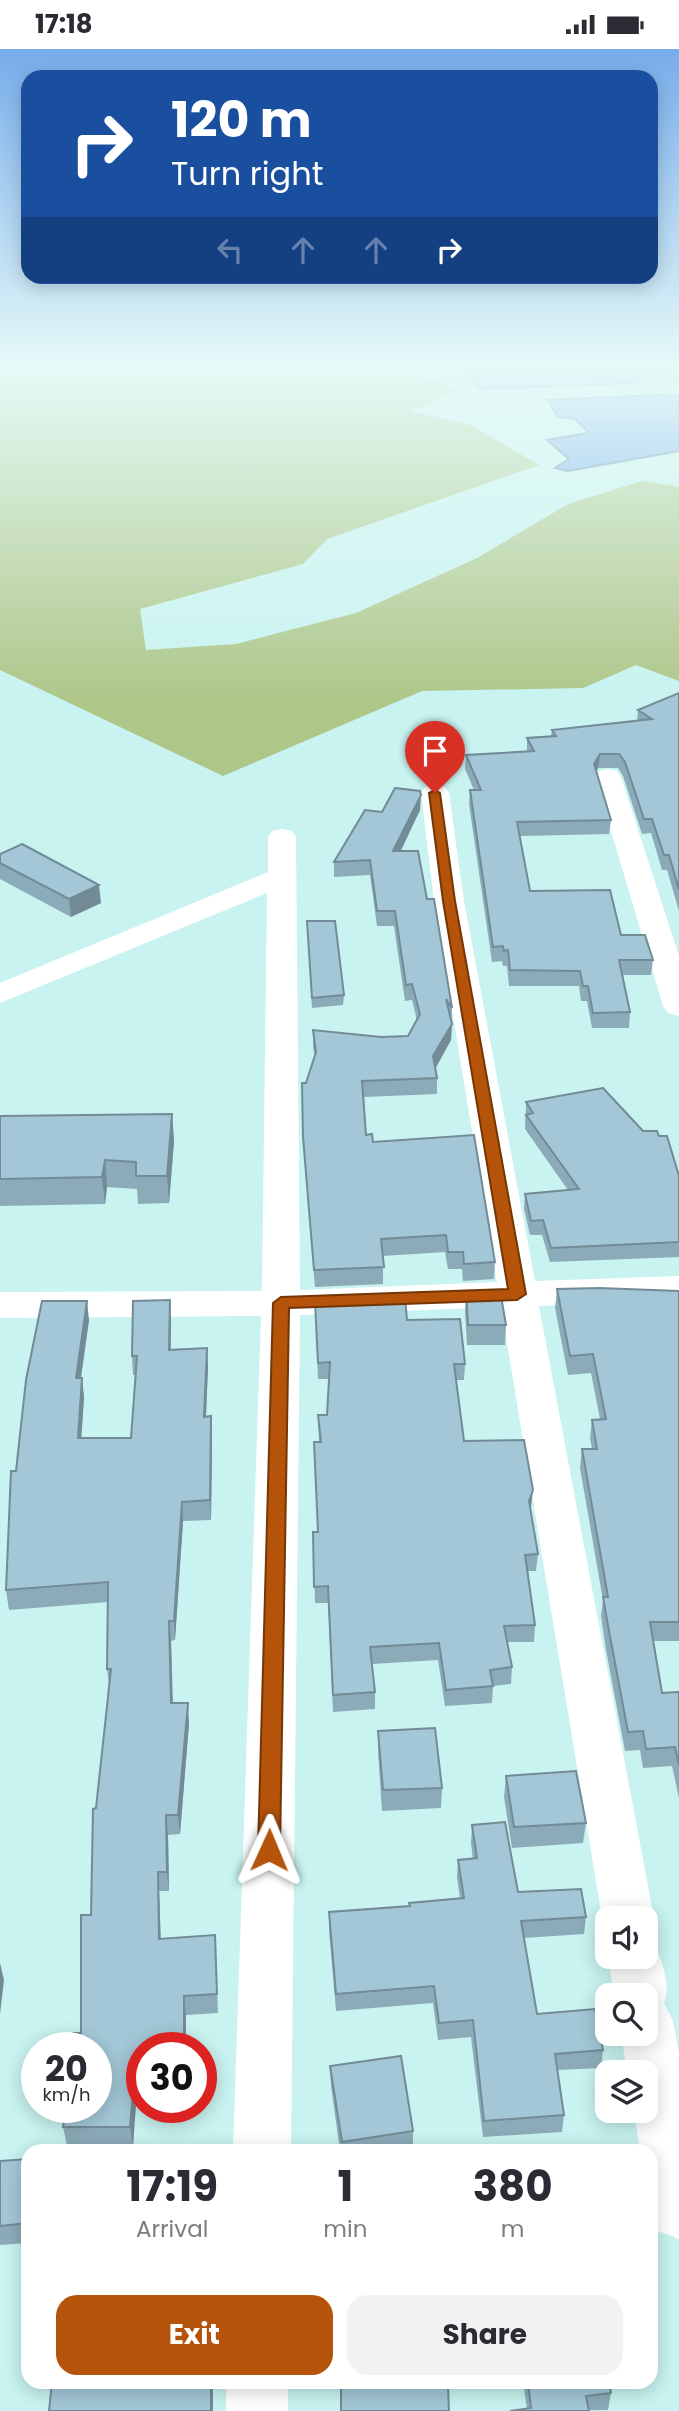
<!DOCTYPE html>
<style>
:root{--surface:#fff;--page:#f2f2f3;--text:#2b2b33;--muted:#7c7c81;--accent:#b45309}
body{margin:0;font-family:Poppins,sans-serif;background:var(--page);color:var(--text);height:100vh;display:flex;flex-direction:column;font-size:26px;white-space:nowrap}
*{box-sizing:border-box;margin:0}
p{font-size:23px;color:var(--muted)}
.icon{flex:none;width:38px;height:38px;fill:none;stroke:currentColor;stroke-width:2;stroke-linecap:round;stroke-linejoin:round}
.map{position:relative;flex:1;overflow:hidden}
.details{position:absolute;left:21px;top:2095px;width:637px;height:245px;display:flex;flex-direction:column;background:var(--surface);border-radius:21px;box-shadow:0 4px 18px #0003}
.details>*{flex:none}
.guide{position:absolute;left:21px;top:21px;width:637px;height:214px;border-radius:21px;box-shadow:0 4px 18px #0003;background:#1a4fa0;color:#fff;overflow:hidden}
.fabs{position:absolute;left:595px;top:1857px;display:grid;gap:14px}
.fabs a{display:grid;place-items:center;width:63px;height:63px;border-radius:14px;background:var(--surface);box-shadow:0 4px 18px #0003;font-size:35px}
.speed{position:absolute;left:21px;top:1983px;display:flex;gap:14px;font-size:35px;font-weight:700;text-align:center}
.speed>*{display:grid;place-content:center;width:91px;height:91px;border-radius:50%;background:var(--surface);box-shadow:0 4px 18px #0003;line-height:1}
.speed small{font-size:18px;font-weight:400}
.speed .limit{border:10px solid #d22;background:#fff;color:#111}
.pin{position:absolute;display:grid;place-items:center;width:60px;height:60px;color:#fff;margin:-72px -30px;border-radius:50% 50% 50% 0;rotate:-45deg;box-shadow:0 0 7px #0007}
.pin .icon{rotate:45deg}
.me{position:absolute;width:77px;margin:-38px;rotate:1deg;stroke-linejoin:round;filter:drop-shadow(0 0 5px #0008)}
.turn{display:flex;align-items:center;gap:24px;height:147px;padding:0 35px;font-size:32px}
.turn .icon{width:91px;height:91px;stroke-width:2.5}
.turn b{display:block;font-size:49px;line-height:60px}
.lanes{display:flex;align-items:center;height:66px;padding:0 35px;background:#0003;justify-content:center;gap:35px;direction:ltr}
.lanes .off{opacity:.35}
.eta{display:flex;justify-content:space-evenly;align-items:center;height:119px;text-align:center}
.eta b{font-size:42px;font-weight:700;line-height:49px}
.primary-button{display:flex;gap:14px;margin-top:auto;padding:14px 35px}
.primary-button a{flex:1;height:80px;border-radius:21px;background:var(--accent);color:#fff;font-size:28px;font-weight:700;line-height:80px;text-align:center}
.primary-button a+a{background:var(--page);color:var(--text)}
.status{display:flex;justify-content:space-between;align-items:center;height:49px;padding:0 35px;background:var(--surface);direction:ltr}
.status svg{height:19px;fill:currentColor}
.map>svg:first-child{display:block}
</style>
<div class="status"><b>17:18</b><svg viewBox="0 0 49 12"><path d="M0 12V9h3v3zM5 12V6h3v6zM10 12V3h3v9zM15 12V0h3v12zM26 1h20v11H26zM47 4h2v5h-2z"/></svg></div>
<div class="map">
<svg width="679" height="2362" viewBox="0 0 679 2362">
<rect width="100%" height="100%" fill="#c8f3f0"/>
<!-- green -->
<path fill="#aec789" d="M0 319H400L458 340 411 362 471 376 539 416 327 490 303 515 140 560 146 601 236 595 356 564 477 509 568 455 642 432 679 438V632L636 616 583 639 422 642 223 727 0 621Z"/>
<!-- water -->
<g fill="#6da3ef" stroke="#507bb0" stroke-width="2">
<path d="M456 319H679V329L617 335 481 340Z"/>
<path d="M659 346 679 347V402L568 422 555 419 569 410 547 391 589 384 575 370 558 368 548 351Z"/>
</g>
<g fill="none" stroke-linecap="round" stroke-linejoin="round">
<!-- street -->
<g fill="#fff" fill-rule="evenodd">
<path d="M608 720 617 722 621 728 679 907V967L668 964 663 957 595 728 599 722Z"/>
<path d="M435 736 445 738 449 744 464 852 535 1232 679 1227V1251L539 1257 654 1869 646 1886V1869H607V1880L602 1869 501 1258 300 1266 291 2102H233L261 1267 0 1269V1243L262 1242 267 844 0 954V934L268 823V788L272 782 282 780 292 782 296 788 300 1241 497 1233 434 852 421 744 425 738Z"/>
<path d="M646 1889 653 1891C660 1908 672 1936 664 1954L673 1972 679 2004V2190L658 2182 651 2164V2102H640L634 2062H646V2023H627L621 1984H646V1946H614L608 1908H646Z"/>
<rect x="226" y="2333" width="62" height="29"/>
</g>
</g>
<!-- wall -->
<g fill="#8cabb8">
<path d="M679 644V862L667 821H662L651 784 642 785 623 727 618 719H598L596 723 611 771 609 785 520 787 530 842 621 886 653 911 651 926H623L630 963 629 979H592L587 952H581L579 937H509L507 917H503L502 912 492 913 469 755 470 741H474L465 720 466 706 527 702V689L551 687 552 681 637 672 638 661Z"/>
<path d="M420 761 401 802 427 850 452 959 451 991 436 1019 437 1029V1045L364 1048 366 1086 495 1213 494 1230 463 1232 462 1220H448L445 1203 383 1207V1235L315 1238 304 1105 302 1034H306L315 1009 313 998V981L381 988 408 987 417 971 412 951 405 952 394 877H377L370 826 334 828V813L382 763Z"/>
<path d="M0 805 101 854 71 868 0 830Z"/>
<path d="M307 872 344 946 343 956 312 959Z"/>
<path d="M526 1053 659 1087 679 1127V1208L550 1213 542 1186H530L524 1160 525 1145 568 1141 525 1080Z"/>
<path d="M172 1065 174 1092 169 1154 138 1155 137 1140 107 1138 105 1155 0 1157V1067Z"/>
<path d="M557 1240 679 1242V1592H653L662 1644 679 1643V1749L672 1717 643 1719 640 1701 625 1702 606 1601 601 1567 603 1551 580 1419 582 1400H592L590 1389 592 1371 600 1370 591 1324 568 1326 555 1259Z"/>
<path d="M466 1242 506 1276 505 1296H467L465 1262Z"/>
<path d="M315 1252 407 1271 465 1315 464 1331H456L464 1392 531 1458 530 1461 538 1505 536 1522H528L535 1576 534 1593H507L512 1618 511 1635 493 1637 492 1654 445 1657 438 1611 372 1615 375 1643V1660L333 1663 328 1554H315L313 1483H318L314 1393H319L318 1366H327L329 1330H318Z"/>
<path d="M171 1270V1300L207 1299 208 1318 206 1367 212 1387 211 1471 183 1472 175 1591 171 1592 173 1654 189 1674 180 1785 168 1786 169 1842H159L161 1890 216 1905 218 1964 186 1966 142 1998V2040H137L133 2097H67L63 2078 81 1984 91 1866 96 1759 109 1637 107 1620 108 1553 9 1561 6 1541 16 1422 89 1271 81 1329 84 1348 81 1389H131L136 1326H133L132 1307Z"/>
<path d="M378 1682 442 1739 441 1759 382 1762 378 1702Z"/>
<path d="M506 1727 586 1774 583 1794 512 1799 504 1748Z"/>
<path d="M472 1776 518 1843 586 1868 584 1885 524 1889 537 1965 603 2001 601 2019 557 2021 564 2066 562 2083 483 2088 471 1988 438 1991 433 1954 336 1962 329 1881V1863L409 1857 460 1849 457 1828 458 1811 473 1810 471 1794Z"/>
<path d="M330 2017 413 2082V2102H340L331 2037Z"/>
<path d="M28 2110V2194L0 2196V2112Z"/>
<path d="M651 2232 657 2259 653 2276 651 2277Z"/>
<path d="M523 2333H609L611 2344 608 2361 510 2362 527 2360Z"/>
</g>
<!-- shaded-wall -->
<g fill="#728b96">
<path d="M600 705 598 719 592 729 594 715Z"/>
<path d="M421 746 420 761 393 817V802Z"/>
<path d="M99 836 101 854 71 868 69 850Z"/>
<path d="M452 975 451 991 433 1023V1007Z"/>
<path d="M172 1065 174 1092 169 1154 167 1127Z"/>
<path d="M105 1111 107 1138 105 1155 102 1128Z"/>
<path d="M170 1251 171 1270 170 1320 169 1301Z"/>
<path d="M87 1252 89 1271 78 1348 76 1329Z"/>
<path d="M207 1299 208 1318 205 1387 204 1368Z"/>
<path d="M82 1329 84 1348 80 1409 78 1389Z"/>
<path d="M211 1367 212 1387 211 1471 210 1451Z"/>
<path d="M533 1441 531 1458 527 1469 529 1452Z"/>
<path d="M182 1453 183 1472 175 1591 174 1572Z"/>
<path d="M169 1572 171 1592 173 1674 171 1654Z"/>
<path d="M188 1654 189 1674 180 1785 178 1766Z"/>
<path d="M166 1766 168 1786 169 1842 167 1823Z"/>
<path d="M158 1823 159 1842 161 1909 159 1890Z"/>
<path d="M0 1914 4 1931 0 1965Z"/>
<path d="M184 1947 186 1966V1998H184Z"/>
<path d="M135 2021 137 2040 133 2097 130 2078Z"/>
<rect x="211" y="2333" width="2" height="29"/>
</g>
<!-- building -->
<g fill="#a3c7d6" stroke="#728b96" stroke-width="2">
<path d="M679 644V841L669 806H664L652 770H644L625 713 619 705H600L594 715 611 771 517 773 530 842 610 841 621 886H645L653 911H619L630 963 593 964 588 937H583L580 922 510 921 508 901 504 902 503 897 493 898 470 741H481L466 706 534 702 527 689 556 687 552 681 652 670 638 661Z"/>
<path d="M395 739 420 742 421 746 393 802H418L427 850H434L452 959 446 950 452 975 433 1007 437 1029 362 1032 366 1086 372 1085 373 1093 474 1086 495 1213 464 1215 463 1203H448L446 1186 381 1190 384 1218 314 1221 303 1088 302 1034H306L316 1003 313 981 381 988 408 987 420 965 412 935 406 936 395 862H377L370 811 334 813 365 761 382 763Z"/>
<path d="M22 795 99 836 69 850 0 814V805Z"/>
<path d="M307 872H335L344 946 312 949Z"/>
<path d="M603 1039 643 1082H657L659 1087H667L679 1127V1193L551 1199 543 1171 531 1172 525 1145 579 1140 526 1066 533 1064 526 1053Z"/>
<path d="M172 1065 167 1127H136V1113L105 1111 102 1128 0 1130V1067Z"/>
<path d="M599 1239 679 1242V1573H650L662 1644 679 1643V1716L675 1698 646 1700 643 1682 628 1683 609 1582 603 1548H608L582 1400H597L592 1371 606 1370 593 1305 570 1307 557 1240Z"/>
<path d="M500 1241 506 1276H468L466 1242Z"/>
<path d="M405 1248 407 1271 460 1270 465 1315H454L464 1392 524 1391 533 1441 529 1452 538 1505 525 1506 535 1576 504 1577 512 1618 490 1621 493 1637 446 1641 439 1594 370 1598 375 1643 333 1646 328 1537 314 1538 313 1483H318L314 1393H321L318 1366H327L330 1313 318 1314 315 1252Z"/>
<path d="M170 1251 169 1301 207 1299 204 1368 211 1367 210 1451 182 1453 174 1572H169L171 1654H188L178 1766H166L167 1823H158L159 1890 215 1886 217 1945 184 1947V1998H142V2021H135L130 2078H63L66 2058H96V1998H72L73 1984H81V1866H91L93 1760 96 1759 111 1620H107L108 1533 6 1541 11 1422H16L26 1331 42 1252H87L76 1329H82L78 1389H131L137 1307H132L133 1252Z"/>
<path d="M435 1679 442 1739 383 1741 378 1682Z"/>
<path d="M576 1722 586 1774 514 1778 506 1727Z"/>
<path d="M505 1773 518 1843 581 1840 586 1868 521 1872 537 1965 595 1960 603 2001 555 2005 564 2066 484 2072 473 1971 439 1974 434 1937 336 1945 329 1863 410 1857 409 1854 464 1849 458 1811 477 1809 472 1776Z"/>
<path d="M401 2007 413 2082 342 2093 330 2017Z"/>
<path d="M28 2110V2174L0 2177V2112Z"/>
<path d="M651 2232 657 2259 651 2260Z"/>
<path d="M52 2333H211V2362H49Z"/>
<path d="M353 2333H395L396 2338 448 2337 449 2362H341V2339H354Z"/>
<path d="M528 2333H609L611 2344 586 2347 589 2362H510L531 2359Z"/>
</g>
<!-- sky -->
<linearGradient id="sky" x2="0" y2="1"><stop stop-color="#77adeb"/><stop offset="0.49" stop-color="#e6faf8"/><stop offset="1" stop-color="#e6faf8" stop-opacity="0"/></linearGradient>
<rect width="679" height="650" fill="url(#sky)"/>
<!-- route -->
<path fill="#b45309" stroke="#753606" stroke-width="2" d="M435 741 440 744 455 852 526 1245 517 1251 289 1259 280 1801 277 1807 269 1810 261 1807 258 1801 273 1254 281 1248 508 1240 443 852 429 744Z"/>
</svg>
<div class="fabs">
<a><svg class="icon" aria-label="sound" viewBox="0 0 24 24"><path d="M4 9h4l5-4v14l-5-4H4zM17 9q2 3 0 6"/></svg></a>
<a><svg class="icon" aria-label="search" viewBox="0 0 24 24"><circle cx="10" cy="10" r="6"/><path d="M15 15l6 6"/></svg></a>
<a><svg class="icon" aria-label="layers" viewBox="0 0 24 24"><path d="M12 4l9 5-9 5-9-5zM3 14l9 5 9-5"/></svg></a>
</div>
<div class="speed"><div>20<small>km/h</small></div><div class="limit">30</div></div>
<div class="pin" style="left:435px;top:744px;background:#d93025"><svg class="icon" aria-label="arrive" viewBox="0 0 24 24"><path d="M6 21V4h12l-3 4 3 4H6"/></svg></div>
<svg class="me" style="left:269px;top:1801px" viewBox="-20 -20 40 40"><path d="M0-17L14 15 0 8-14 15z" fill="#b45309" stroke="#fff" stroke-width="4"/></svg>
<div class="guide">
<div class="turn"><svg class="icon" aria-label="right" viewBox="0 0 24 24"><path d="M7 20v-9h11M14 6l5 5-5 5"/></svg><div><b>120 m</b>Turn right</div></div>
<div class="lanes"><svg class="icon off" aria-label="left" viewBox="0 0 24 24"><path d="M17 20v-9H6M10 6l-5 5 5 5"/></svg><svg class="icon off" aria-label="ahead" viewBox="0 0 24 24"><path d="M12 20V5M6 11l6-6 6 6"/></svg><svg class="icon off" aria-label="ahead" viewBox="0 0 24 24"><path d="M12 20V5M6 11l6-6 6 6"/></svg><svg class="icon" aria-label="right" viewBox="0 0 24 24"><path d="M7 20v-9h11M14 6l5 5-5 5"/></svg></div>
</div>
<section class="details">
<div class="eta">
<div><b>17:19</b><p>Arrival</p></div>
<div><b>1</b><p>min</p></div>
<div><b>380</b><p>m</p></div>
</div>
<div class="primary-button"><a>Exit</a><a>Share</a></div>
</section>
</div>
